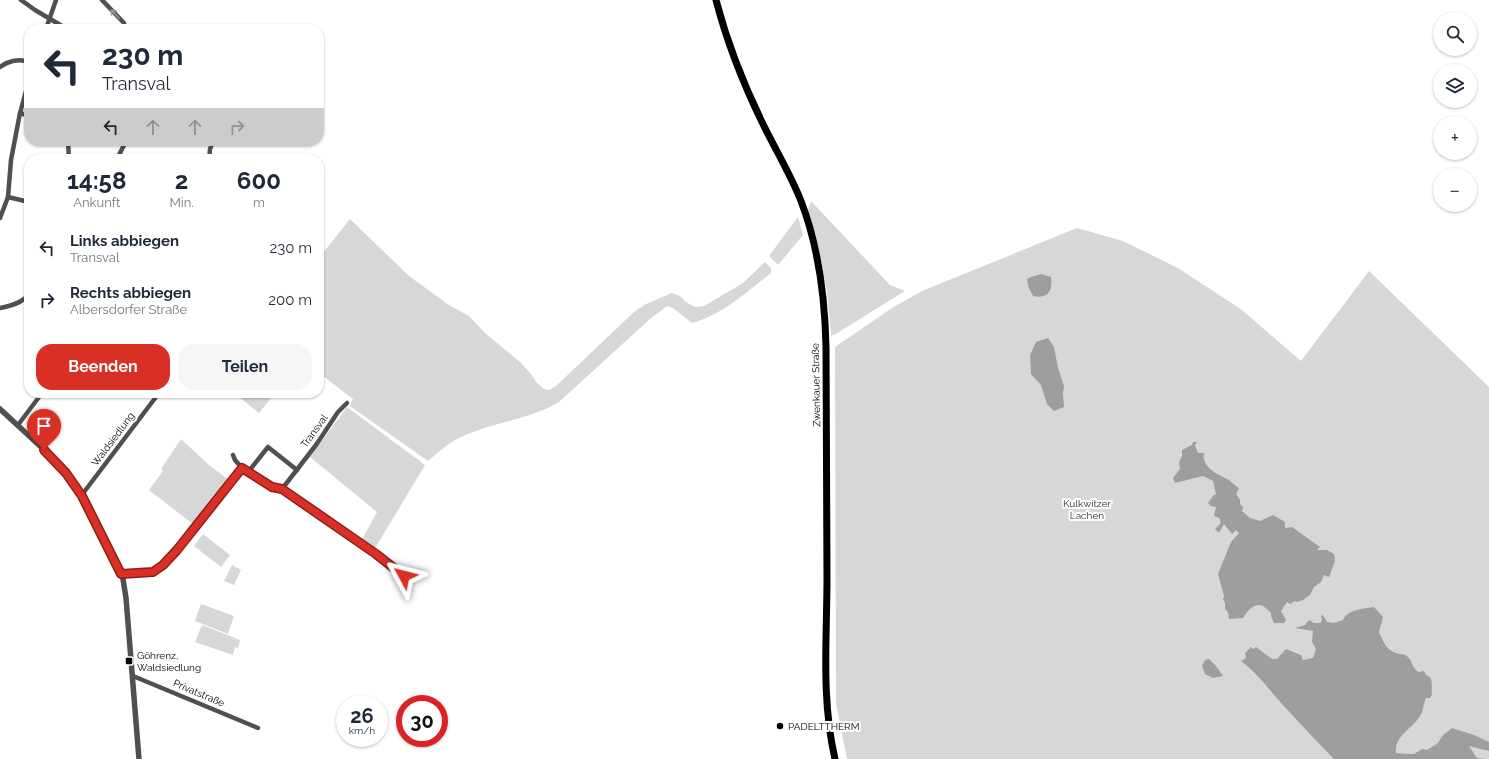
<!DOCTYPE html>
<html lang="de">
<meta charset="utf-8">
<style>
:root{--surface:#fff;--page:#f6f6f7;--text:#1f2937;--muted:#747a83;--accent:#d93025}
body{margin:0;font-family:Raleway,sans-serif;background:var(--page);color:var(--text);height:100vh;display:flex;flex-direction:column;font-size:15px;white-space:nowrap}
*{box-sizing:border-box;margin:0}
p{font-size:13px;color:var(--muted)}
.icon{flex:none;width:22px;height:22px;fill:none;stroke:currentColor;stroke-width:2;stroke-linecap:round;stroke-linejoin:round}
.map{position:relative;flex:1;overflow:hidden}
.side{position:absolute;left:24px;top:154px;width:300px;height:244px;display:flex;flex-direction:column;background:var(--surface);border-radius:16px;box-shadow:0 1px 3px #0004}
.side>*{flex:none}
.hud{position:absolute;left:24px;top:24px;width:300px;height:122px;border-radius:16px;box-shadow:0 1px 3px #0004;background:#fff;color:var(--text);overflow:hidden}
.buttons{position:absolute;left:1433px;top:12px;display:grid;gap:8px}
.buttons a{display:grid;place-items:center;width:44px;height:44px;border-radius:50%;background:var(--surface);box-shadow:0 1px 3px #0004;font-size:20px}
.speed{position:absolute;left:336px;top:695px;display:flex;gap:8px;font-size:20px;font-weight:700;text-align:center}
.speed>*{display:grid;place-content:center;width:52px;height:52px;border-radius:50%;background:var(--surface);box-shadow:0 1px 3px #0004;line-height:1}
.speed small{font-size:10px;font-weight:400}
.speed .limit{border:6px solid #d22;background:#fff;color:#111}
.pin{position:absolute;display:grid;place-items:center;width:34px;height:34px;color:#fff;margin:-41px -17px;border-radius:50% 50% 50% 0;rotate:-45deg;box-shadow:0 0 4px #0007}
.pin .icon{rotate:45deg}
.me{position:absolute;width:44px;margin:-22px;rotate:308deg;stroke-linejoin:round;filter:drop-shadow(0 0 3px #0008)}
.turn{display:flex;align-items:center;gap:14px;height:84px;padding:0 12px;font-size:18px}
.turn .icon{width:52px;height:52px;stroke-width:2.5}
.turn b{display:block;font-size:28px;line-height:34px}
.lanes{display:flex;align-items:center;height:38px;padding:0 12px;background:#0003;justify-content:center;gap:20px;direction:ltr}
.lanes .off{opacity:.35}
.eta{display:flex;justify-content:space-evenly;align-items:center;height:68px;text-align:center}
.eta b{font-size:24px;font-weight:700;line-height:28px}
.cta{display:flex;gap:8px;margin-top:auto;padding:8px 12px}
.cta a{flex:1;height:46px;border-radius:16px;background:var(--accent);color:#fff;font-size:16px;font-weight:700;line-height:46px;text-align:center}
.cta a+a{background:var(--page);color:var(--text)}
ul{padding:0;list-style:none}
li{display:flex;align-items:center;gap:12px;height:52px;padding:0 12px}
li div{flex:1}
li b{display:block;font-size:15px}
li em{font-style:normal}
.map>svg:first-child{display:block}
</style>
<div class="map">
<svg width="1489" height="759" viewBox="0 0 1489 759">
<rect width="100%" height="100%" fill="#fff"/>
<!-- green -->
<g fill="#d7d7d7">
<path d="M811 201 890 285 905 291 834 335H831L827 291 817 242 808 210Z"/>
<path d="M798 217 803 235 778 265 769 256Z"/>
<path d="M350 219 409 276 449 305 469 316 485 333 520 362 531 374 537 383 544 389 549 390 556 386 634 312 646 304 672 293 680 296 686 302 695 307 704 306 743 283 765 262 771 268V273C748 291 722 315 692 323L673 308 667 306 650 319 559 402C531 419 494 422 463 436 450 441 439 452 428 461L350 406 353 399 319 373V258Z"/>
<path d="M1077 228 1123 241 1178 268 1242 310 1301 361 1369 271 1489 387V759H847L836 704 835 347 892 308 922 291Z"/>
<path d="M234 393H275L259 413Z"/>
<path d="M347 407 425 465 374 550 361 541 377 512 310 457Z"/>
<path d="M181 439 209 465 229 480 194 525 149 490 163 471 161 469Z"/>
<path d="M203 534 230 555 221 567 194 546Z"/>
<path d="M232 565 241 570 234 585 224 581Z"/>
<path d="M201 604 234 616 228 634 195 621Z"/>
<path d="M202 625 240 640 238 648 235 647 233 655 195 642Z"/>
</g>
<!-- water -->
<g fill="#9e9e9e">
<path d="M1041 274 1051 277C1053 291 1048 299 1033 296L1028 286 1027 279 1031 277Z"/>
<path d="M1048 338 1054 347 1058 368 1064 386 1063 393 1064 407 1054 411 1047 404 1041 385 1031 374 1030 355 1036 342Z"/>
<path d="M1193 442H1197L1195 445 1198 453H1204C1202 467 1215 473 1225 478 1230 480 1234 485 1239 488L1236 494 1240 500V504L1243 507 1242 511 1250 518 1260 521 1273 515 1285 522V528L1292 527 1320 547 1317 550H1327L1334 554 1335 561 1329 577 1324 575 1321 582 1314 587 1310 595 1303 600 1297 602 1295 601 1290 604 1287 602 1281 611 1286 620 1284 623H1274L1271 616V613C1269 611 1266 608 1263 606 1254 602 1247 612 1243 618L1229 619 1228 612 1225 609V603L1223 599 1224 596 1218 574 1231 542 1239 533 1236 530 1232 534 1224 524 1219 533 1215 529 1221 523 1219 518 1214 516 1216 507 1211 506 1208 503 1213 496 1216 494 1213 481 1203 476 1175 483 1173 478 1180 469 1179 462 1182 456V450L1192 445Z"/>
<path d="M1374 607 1383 617 1379 632C1383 641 1386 650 1396 653 1400 655 1404 653 1408 657 1413 662 1411 666 1418 672L1424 671 1426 675 1430 677C1433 682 1431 689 1432 695L1430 698H1426C1423 704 1424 710 1420 716 1412 729 1394 736 1396 753L1408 754H1414L1422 749 1427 750 1438 743 1443 735 1452 728 1474 735 1489 742V751L1469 746 1477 758 1486 759H1334C1316 741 1299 722 1281 703 1267 687 1258 674 1241 661L1246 658 1245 653 1251 647 1253 649 1256 647 1272 659H1277L1286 649 1301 655 1303 660 1313 658 1316 649 1312 642 1313 631 1295 628 1305 625 1309 620 1314 623H1320L1322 621 1321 616 1323 615 1327 622 1334 623 1343 620C1348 609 1363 609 1374 607Z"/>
<path d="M1209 659 1216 666 1223 676 1213 678 1205 674 1202 666 1205 660Z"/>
</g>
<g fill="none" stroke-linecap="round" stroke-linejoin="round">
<!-- minor -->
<g stroke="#505050" stroke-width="4.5">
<path d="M21 0 35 10 67 29"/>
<path d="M102 0 124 23 125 29"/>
<path d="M46 29 56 0"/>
<path d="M0 67C8 61 19 58 29 62"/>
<path d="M20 113 29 116"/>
<path d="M68 141 69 159"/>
<path d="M117 159 126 141"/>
<path d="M211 159C208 152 210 147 214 141"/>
<path d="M8 197 29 202"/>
<path d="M0 218 8 197 11 160 20 113 29 80"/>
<path d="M0 308C10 306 23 303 29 294"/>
<path d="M18 425 42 393"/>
<path d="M233 455 235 460 242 468 272 487 282 489 376 554 404 576"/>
<path d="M249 471 268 447 297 470"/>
<path d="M282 489 316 445 338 412 347 403"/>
<path d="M81 496 159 393"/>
<path d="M121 574 153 572 163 565 177 550 242 468"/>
<path d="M133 676 258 728"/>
</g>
<!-- tertiary -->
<path stroke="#505050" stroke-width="5.5" d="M0 409 53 458 71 479 81 496 117 564 123 579 126 598 139 759"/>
<!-- primary -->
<path stroke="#000" stroke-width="7" d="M716 0C727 42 743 83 762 122 774 147 791 175 801 201 819 248 825 297 826 347 826 424 827 501 827 578 827 638 821 699 835 759"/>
</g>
<!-- one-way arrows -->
<defs><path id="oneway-shaft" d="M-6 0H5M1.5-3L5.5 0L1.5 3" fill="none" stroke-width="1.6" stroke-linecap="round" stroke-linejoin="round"/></defs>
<use stroke="#969696" href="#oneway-shaft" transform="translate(115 14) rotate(-134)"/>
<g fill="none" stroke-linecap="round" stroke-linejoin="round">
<defs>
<path id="route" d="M44 450 66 473 82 496 121 574 153 572 163 565 177 550 242 468 272 487 282 489 376 554 404 576"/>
</defs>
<!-- route casing -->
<use href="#route" stroke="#8d1f18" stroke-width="10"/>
<!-- route -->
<use href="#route" stroke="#d93025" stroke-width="7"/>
</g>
<!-- markers -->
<g fill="#000" stroke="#fff" stroke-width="1.5">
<rect x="125" y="657" width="8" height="8" rx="2"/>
<circle cx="780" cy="726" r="4"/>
</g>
<g text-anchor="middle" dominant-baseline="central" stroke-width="4" stroke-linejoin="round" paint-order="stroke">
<!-- street labels -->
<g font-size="10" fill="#000" stroke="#fff">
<text transform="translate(816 385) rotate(-91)">Zwenkauer Straße</text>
<text transform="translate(314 431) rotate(-54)">Transval</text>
<text transform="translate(113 439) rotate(-53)">Waldsiedlung</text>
<text transform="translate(199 693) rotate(23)">Privatstraße</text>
</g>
<!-- park labels -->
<g font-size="10" fill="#2e2e2e" stroke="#fff">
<text x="1087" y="503">Kulkwitzer<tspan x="1087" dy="12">Lachen</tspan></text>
</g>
<!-- poi labels -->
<g font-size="10" fill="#000" stroke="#fff" text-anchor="start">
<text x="137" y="655">Göhrenz,<tspan x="137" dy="12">Waldsiedlung</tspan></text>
<text x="788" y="726">PADELTTHERM</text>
</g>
</g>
</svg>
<div class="buttons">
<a><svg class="icon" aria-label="search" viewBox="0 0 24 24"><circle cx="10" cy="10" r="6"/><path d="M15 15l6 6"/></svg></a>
<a><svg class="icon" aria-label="layers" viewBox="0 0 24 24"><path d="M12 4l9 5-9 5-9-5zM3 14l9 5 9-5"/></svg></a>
<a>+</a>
<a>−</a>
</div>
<div class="speed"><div>26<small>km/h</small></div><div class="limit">30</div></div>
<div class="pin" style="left:44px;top:450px;background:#d93025"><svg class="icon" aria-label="arrive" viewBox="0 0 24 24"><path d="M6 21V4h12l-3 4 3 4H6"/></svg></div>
<svg class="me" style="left:404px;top:576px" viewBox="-20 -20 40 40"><path d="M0-17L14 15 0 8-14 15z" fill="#d93025" stroke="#fff" stroke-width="4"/></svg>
<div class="hud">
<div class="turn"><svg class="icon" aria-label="left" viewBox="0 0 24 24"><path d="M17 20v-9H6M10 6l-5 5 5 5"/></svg><div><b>230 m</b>Transval</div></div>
<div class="lanes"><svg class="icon" aria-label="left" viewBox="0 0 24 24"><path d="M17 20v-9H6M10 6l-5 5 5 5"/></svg><svg class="icon off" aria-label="ahead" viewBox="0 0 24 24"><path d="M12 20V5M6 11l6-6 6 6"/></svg><svg class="icon off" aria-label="ahead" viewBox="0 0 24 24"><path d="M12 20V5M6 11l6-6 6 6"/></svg><svg class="icon off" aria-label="right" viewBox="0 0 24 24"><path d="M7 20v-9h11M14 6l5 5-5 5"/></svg></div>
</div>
<section class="side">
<div class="eta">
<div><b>14:58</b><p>Ankunft</p></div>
<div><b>2</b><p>Min.</p></div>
<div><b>600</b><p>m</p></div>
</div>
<ul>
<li><svg class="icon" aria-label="left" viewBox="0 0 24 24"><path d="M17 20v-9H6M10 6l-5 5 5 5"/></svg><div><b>Links abbiegen</b><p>Transval</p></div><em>230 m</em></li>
<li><svg class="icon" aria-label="right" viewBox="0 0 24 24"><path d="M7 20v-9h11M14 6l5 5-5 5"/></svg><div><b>Rechts abbiegen</b><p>Albersdorfer Straße</p></div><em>200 m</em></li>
</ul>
<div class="cta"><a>Beenden</a><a>Teilen</a></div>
</section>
</div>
